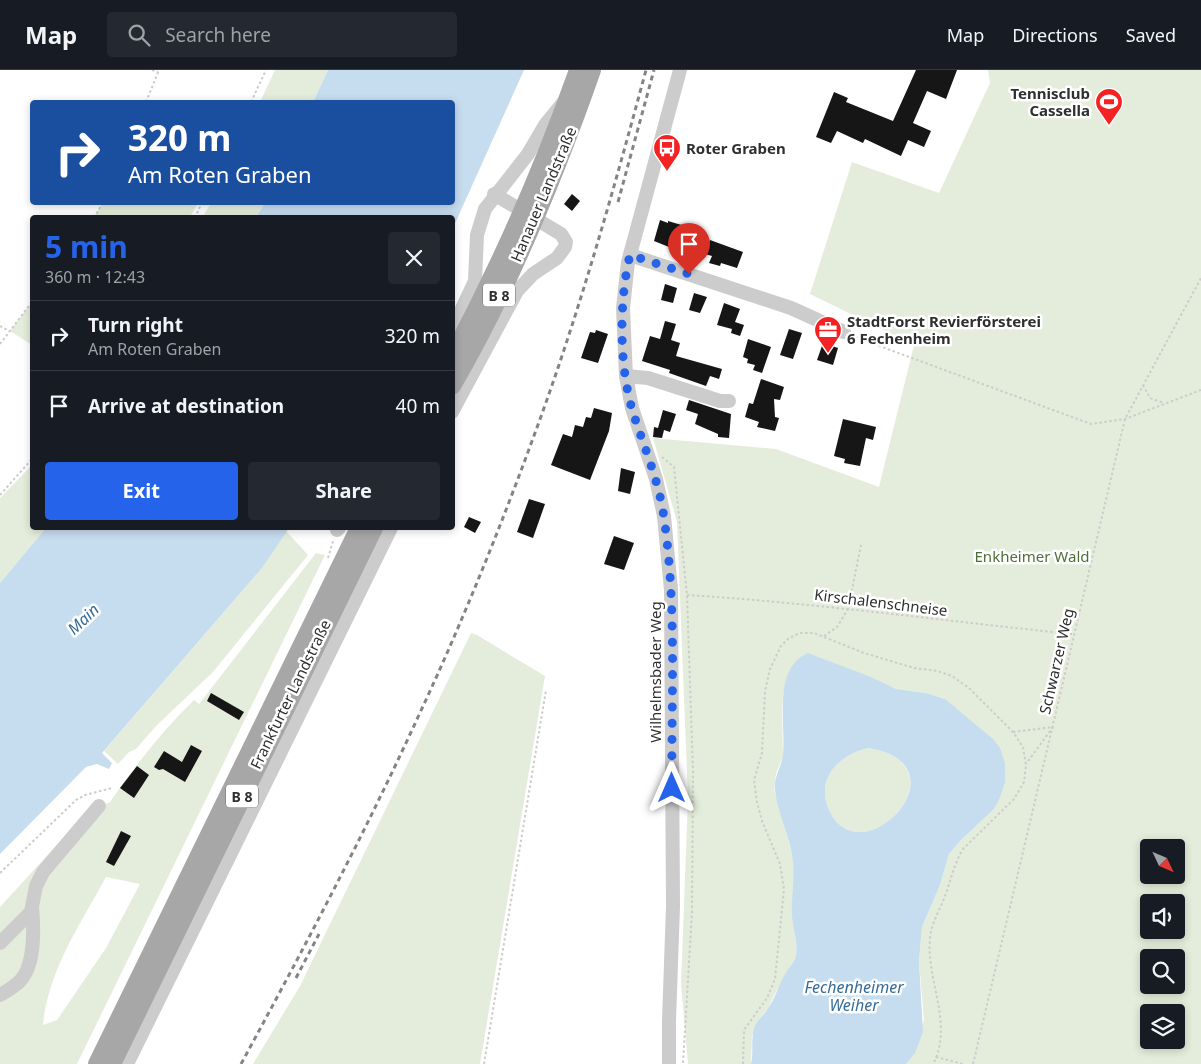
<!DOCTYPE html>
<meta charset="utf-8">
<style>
:root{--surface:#171b24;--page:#242831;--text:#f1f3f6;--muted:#9ea1a6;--line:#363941;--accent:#2563eb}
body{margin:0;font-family:"Noto Sans",sans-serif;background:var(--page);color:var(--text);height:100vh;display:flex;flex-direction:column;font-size:19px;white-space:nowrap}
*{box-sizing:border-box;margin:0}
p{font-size:16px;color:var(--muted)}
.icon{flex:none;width:28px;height:28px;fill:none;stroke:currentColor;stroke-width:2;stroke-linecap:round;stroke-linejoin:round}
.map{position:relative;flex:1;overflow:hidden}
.panel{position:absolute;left:30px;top:145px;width:425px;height:315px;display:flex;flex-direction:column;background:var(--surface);border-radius:5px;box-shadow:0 2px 8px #0003}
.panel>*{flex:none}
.banner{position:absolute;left:30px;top:30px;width:425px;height:105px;border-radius:5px;box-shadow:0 2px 8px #0003;background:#1a4fa0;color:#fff;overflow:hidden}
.needle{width:32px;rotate:134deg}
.tools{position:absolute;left:1140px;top:769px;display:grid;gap:10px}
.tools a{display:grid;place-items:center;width:45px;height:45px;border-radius:5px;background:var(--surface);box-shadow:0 2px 8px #0003;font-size:25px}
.pin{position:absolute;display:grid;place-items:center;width:42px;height:42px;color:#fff;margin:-51px -21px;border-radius:50% 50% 50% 0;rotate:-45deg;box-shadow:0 0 5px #0007}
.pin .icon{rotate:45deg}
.me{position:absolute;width:55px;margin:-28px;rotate:0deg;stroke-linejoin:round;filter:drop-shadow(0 0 4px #0008)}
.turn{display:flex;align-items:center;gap:18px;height:105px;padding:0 15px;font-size:22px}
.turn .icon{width:65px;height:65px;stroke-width:2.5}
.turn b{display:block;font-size:35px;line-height:42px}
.round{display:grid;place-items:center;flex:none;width:52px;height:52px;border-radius:5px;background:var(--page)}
.overview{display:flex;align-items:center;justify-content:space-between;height:85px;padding:0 15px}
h1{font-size:30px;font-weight:700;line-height:38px;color:var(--accent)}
.cta{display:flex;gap:10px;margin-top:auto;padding:10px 15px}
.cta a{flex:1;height:58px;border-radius:5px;background:var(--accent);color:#fff;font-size:20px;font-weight:700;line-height:58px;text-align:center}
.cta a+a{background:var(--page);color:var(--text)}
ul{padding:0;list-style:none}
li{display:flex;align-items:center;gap:15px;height:70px;padding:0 15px;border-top:1px solid var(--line)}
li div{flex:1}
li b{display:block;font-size:19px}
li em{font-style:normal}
header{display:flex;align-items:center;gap:30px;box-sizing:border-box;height:70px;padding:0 25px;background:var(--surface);border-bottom:1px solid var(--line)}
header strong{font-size:24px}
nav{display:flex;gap:28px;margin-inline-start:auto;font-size:18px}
.search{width:350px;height:45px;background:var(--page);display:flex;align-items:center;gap:12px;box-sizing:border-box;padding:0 18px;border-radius:5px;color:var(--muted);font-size:19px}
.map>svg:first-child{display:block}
</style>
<header>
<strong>Map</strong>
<div class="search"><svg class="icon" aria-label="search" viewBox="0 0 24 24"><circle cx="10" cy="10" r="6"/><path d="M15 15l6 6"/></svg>Search here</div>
<nav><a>Map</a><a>Directions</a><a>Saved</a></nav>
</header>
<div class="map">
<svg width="1201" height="994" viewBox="0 0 1201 994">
<rect width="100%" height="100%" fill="#fff"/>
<!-- green -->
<g fill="#e4eddb" fill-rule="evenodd">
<path d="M275 0H328L313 32H260Z"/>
<path d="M988 0H1201V994H906L909 990 924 950 919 891 922 857 940 815 949 784 961 770 993 740 945 629 926 623 896 619 816 586 783 623 782 638 783 686 776 704 774 719 793 788 795 811 792 847 796 872V885L791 898 785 904 768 938 760 948 752 966 751 994H688L681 914 688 728 677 452 653 368 776 379 879 417 914 275 810 224 852 92 939 123 990 13ZM1149 778H1176V805H1149ZM1149 832H1176V860H1149ZM1149 888H1176V915H1149ZM1149 942H1176V970H1149Z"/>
<path d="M103 133V132L198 133 190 147H94Z"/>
<path d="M211 133H265L256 147 202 148Z"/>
<path d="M32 232V275L10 261Z"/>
<path d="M32 395V458H46L0 513V428Z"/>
<path d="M286 461 308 485 213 602 157 655 136 679 129 682 118 694 104 681 262 498Z"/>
<path d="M316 483 325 485 77 994H0V837L94 734 104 735 110 732C135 696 162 661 194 630L199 634ZM106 807 140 814 106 878 57 950 43 955C48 901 81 853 106 807Z"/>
<path d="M471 563 477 565 545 606 480 994H253L300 916Z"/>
<path d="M868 678C968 694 864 807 830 742 814 710 838 685 868 678Z"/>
</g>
<!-- water -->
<g fill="#c6dcef" fill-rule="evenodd">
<path d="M328 0H524L453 158 452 148 256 147 265 133 452 132V32H313Z"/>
<path d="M46 458H289L262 498 102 683 112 693 109 699 97 694 86 697 0 784V513Z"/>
<path d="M808 583 871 607 896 619 926 623 945 629 993 669 1000 678 1005 693V712L999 730 993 740 961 770 949 784 940 815 922 857 919 891 923 962 915 983 906 994H751C754 981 750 969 755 956 758 949 764 945 768 938 776 928 778 915 785 904 789 897 794 894 796 885 798 872 793 860 792 847 791 828 795 810 793 791 790 767 778 744 775 721 773 707 782 697 783 684 786 655 772 598 808 583ZM868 678C969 694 863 807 830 742 814 710 838 685 868 678Z"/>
</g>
<!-- building -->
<g fill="#161616">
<path d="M916 0H957L946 29 927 21 913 53 931 61 924 77 908 70 901 86 865 69 863 73 837 61 831 73 816 67 834 22 848 28 846 32 893 51Z"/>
<path d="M572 124 580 131 572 141 564 134Z"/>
<path d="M660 150 668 153V151L695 159 690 174 687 173 684 183 654 171Z"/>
<path d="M710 170 743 182 737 198 721 193 720 196 709 193 712 186 705 184Z"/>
<path d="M665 214 677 218 673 233 661 230Z"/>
<path d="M694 223 707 227 700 243 689 240Z"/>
<path d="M724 233 740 239 735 252 744 255 740 266 731 263 732 259 717 255Z"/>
<path d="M665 251 676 254 671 270 680 273 676 286 722 299 719 309 710 306 706 316 669 303 670 300 642 291 650 266 660 269Z"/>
<path d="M789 259 802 263 793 289 780 285Z"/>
<path d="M596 260 608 264 598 293 581 288 590 262 595 263Z"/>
<path d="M748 269 771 277 762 303 753 300 755 295 747 293 748 289 743 287Z"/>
<path d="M823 273 838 278 833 295 817 290Z"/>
<path d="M761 309 784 317 780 330 774 329 775 347 779 348 775 361 757 357 759 352 745 347 749 333 753 334Z"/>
<path d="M689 330 731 344 729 368 718 367V364L695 354 698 344 686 340Z"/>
<path d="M594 338 612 343 609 361 590 410 551 395 563 364 572 367 575 355 583 357 586 347 591 348Z"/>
<path d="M663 340 676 344 670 362 664 360 662 368 653 367 654 357 658 358Z"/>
<path d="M843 349 876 357 873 370 866 368 860 396 844 393 845 389 834 386Z"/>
<path d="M621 398 635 402 630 424 618 421Z"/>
<path d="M529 429 545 434 533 468 517 462Z"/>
<path d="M469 447 481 452 475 463 464 457Z"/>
<path d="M614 466 634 473 624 500 604 494Z"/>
<path d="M211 623 244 642 239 650 207 631Z"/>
<path d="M191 675 202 681 185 712 163 699 159 700 154 697 164 681 182 692Z"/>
<path d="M137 696 149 705 134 728 120 718Z"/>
<path d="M121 761 131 766 114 796 106 792Z"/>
</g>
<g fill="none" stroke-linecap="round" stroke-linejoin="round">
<!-- path -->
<g stroke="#ccc" stroke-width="2" stroke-dasharray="2.5 2.5" stroke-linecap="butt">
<path d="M152 0 158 2"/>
<path d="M146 32 159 0"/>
<path d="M251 32 266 0"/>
<path d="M94 148 103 132"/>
<path d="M195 148 202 132"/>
<path d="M0 256 9 261"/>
<path d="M855 267 1091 354 1125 349 1201 320"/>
<path d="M0 274 32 232"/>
<path d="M1143 315 1150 328 1164 333"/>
<path d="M662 387 674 397 687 525 693 702 692 842 683 994"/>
<path d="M0 425 32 389"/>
<path d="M328 488 333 471"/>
<path d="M687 525C816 533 944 551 1072 564"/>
<path d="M824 566 837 557 848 539 861 475"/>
<path d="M1013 662 1053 657 1026 694"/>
<path d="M0 803 76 730 85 725 112 718"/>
<path d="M936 987 963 994"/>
<path d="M484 994 546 620"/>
<path d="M743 994 744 960 767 928 775 909 784 819 780 794 762 751 757 732 754 710 762 683 765 621 770 599 781 576 789 568 800 563H814L864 583 914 598 937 601 952 606 969 618 1013 662 1023 677 1026 695 1024 712 1014 729 963 779C954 794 951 810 945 826 940 840 931 853 930 869 926 910 954 955 933 994"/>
<path d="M973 994 1125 349 1201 208"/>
</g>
<!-- minor -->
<g stroke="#ccc" stroke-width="14">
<path d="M630 185 791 238 844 262"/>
<path d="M452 260 475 211 477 165 485 139 528 84 545 55 563 33"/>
<path d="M626 306 648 308 720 331H729"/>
<path d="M452 342 517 221 533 204 557 188 565 177 566 172 561 164 494 124"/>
<path d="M337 460 339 458"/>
<path d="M0 873 31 842 36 816 43 802 99 736"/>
<path d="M0 925C7 921 14 917 20 911 35 895 34 858 32 837"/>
<path d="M127 994 391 458"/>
<path d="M669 994V951L673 836 671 520 664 446 656 409 632 338 626 306 623 238 628 192 680 0"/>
</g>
<!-- major -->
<g stroke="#a7a7a7" stroke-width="18">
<path d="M452 287C501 194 543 99 578 0"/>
<path d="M452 316C510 216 554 109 592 0"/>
<path d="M97 994 359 458"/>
<path d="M112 994 374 458"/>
</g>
<!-- rail -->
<g stroke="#848484" stroke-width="3" stroke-dasharray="5 4" stroke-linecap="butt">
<path d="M618 132 654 0"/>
<path d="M296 908 319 864"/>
<path d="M241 994C303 880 364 765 418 647 463 551 503 451 539 352 581 236 614 119 646 0"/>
</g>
</g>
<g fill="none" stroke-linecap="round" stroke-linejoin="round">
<!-- route -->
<path stroke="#2563eb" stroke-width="9" stroke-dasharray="0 16.2" d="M672 718C671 628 677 537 664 448 659 410 643 375 632 339 619 294 619 230 630 185L689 204"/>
</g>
<!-- icons -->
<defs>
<symbol id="stadium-pin" viewBox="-11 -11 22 30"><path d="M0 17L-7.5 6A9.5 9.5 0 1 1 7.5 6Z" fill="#f52223" stroke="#fff"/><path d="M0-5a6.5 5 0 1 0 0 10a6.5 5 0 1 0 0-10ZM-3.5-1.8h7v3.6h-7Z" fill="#fff"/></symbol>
<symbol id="bus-pin" viewBox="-11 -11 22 30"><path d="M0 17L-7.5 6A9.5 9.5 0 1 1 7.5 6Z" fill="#f52223" stroke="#fff"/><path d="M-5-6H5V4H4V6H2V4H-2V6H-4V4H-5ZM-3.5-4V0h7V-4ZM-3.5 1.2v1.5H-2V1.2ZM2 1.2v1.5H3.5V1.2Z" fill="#fff"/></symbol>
<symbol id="office-pin" viewBox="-11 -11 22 30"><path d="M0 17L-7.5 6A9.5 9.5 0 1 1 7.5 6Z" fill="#f52223" stroke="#fff"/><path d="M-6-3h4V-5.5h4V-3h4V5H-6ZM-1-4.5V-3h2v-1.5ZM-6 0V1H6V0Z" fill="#fff"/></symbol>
</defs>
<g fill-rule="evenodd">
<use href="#stadium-pin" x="1093" y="16" width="32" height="43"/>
<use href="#bus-pin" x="651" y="62" width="32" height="43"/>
<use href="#office-pin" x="812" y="244" width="32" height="43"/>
</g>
<g text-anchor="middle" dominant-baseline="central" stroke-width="5" stroke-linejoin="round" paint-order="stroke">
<!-- shield labels -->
<g fill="#fff" stroke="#6d6d6d" stroke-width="1">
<rect x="483" y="213.5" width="32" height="23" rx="4"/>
<rect x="226" y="714.5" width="32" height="23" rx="4"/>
</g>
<g font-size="14" font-weight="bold" fill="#2f2f2f">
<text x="499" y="225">B 8</text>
<text x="242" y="726">B 8</text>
</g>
<!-- poi labels -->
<g font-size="15" font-weight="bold" fill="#2f2f2f" stroke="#fff" text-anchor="start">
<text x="1090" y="23" text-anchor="end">Tennisclub<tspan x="1090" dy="17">Cassella</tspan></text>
<text x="686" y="78">Roter Graben</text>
<text x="847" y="251">StadtForst Revierförsterei<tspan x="847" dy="17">6 Fechenheim</tspan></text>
</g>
<!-- street labels -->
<g font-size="15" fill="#2f2f2f" stroke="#fff">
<text transform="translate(543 124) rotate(-67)">Hanauer Landstraße</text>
<text transform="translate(881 532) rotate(7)">Kirschalenschneise</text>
<text transform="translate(1056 591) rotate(-77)">Schwarzer Weg</text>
<text transform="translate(655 602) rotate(-90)">Wilhelmsbader Weg</text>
<text transform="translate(290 624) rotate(-64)">Frankfurter Landstraße</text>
</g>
<!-- park labels -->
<g font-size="15" fill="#4e6f38" stroke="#fff">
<text x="1032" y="486">Enkheimer Wald</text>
</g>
<!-- water labels -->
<g font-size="16" font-style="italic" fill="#356b99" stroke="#fff">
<text transform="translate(83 549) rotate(-44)">Main</text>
<text x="854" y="917">Fechenheimer<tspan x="854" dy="18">Weiher</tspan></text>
</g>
</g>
</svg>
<div class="tools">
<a><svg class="needle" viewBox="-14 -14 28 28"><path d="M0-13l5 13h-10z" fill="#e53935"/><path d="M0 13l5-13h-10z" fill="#9ea1a6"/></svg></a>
<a><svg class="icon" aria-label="sound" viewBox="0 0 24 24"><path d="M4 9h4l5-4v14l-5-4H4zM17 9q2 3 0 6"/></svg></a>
<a><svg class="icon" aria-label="search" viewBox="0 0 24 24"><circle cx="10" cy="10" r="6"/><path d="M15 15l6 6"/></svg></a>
<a><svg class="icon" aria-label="layers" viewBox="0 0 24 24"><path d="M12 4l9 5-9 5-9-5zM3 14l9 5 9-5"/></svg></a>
</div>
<div class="pin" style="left:689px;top:204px;background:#d93025"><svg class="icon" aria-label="arrive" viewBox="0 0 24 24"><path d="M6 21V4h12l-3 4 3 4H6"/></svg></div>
<svg class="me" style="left:672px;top:718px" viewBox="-20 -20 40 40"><path d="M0-17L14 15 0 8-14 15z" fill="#2563eb" stroke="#fff" stroke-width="4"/></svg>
<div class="banner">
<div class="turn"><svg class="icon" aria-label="right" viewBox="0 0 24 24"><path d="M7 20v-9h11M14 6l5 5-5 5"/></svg><div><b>320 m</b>Am Roten Graben</div></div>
</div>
<section class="panel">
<div class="overview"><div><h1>5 min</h1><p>360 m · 12:43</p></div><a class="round"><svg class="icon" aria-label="close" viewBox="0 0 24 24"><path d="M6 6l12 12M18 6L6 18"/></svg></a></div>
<ul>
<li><svg class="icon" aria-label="right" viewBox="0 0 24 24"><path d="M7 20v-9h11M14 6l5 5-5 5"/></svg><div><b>Turn right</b><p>Am Roten Graben</p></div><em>320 m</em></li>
<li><svg class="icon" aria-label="arrive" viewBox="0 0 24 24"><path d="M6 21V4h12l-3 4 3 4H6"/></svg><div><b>Arrive at destination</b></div><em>40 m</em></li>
</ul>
<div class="cta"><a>Exit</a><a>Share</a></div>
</section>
</div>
